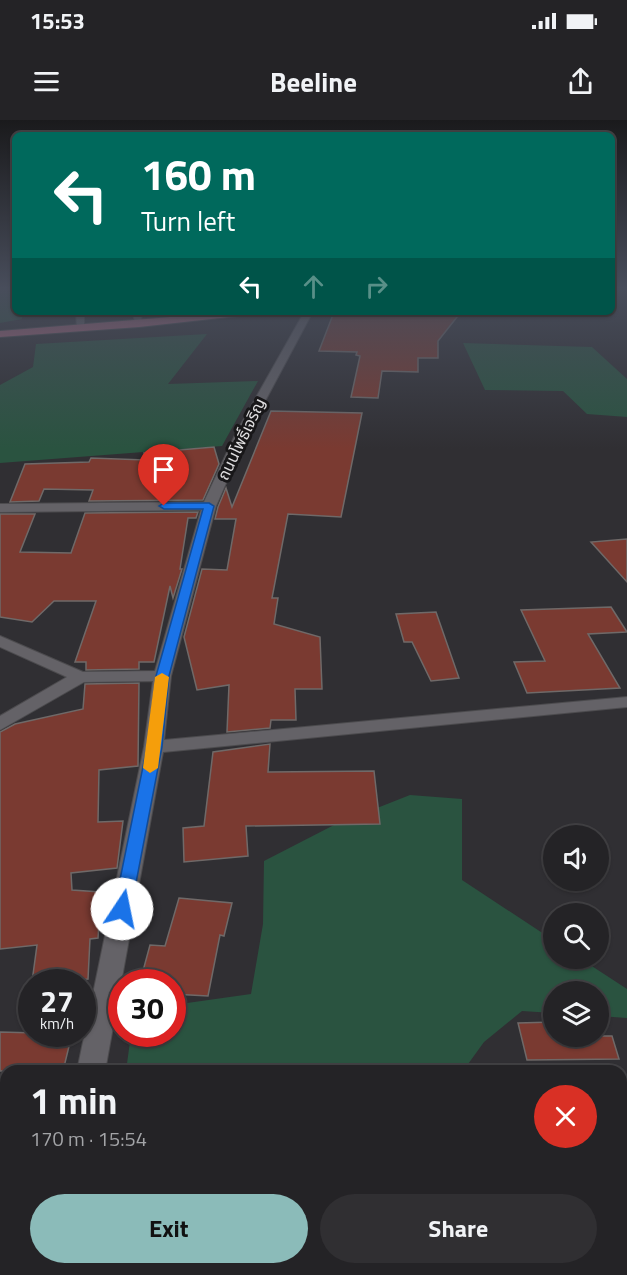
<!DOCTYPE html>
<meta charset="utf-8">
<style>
:root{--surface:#242326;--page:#302f32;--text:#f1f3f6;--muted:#a3a4a7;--line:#414043;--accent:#8bbbb9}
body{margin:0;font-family:"Titillium Web","Noto Sans Thai",sans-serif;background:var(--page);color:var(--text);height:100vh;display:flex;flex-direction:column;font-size:22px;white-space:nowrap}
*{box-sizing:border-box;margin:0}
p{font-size:20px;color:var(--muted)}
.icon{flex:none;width:33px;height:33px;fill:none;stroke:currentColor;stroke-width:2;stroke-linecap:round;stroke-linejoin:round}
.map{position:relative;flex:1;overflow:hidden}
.sheet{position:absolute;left:0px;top:945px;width:627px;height:210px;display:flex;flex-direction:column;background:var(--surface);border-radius:18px 18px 0 0;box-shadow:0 2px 4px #0004,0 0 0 2px var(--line)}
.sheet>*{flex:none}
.hud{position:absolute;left:12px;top:12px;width:603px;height:183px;border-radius:9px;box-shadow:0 2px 4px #0004,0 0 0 2px var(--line);background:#00695c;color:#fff;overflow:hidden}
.buttons{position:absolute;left:543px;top:705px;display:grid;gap:12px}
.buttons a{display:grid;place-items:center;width:66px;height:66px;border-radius:50%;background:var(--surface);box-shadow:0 2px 4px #0004,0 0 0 2px var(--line);font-size:30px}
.speed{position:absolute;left:18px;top:849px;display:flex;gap:12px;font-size:30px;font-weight:700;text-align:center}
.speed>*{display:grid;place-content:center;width:78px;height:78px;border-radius:50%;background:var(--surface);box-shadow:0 2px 4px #0004,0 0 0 2px var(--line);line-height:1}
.speed small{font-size:15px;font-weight:400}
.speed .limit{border:9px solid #d22;background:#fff;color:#111}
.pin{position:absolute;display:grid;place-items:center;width:51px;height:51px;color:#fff;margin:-62px -26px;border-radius:50% 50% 50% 0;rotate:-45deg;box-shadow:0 0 6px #0007}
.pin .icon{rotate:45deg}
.me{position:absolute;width:66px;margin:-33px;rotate:11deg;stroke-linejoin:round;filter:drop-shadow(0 0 4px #0008)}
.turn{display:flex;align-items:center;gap:21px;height:126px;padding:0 30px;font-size:27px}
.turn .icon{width:78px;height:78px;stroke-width:2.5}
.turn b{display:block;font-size:42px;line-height:51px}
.lanes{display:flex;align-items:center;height:57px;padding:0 30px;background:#0003;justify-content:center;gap:30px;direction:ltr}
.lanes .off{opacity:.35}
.round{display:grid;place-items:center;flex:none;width:63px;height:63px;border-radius:32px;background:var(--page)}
.headline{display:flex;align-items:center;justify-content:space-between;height:102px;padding:0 30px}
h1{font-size:36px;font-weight:700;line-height:45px}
.action{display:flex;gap:12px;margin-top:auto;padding:12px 30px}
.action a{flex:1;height:69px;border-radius:36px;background:var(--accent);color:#111;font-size:24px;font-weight:700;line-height:69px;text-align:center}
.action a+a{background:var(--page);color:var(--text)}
.status{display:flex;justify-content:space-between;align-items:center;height:42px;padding:0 30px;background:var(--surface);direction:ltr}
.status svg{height:16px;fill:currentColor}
header{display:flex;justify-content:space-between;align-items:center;height:78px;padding:0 30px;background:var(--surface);font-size:27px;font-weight:700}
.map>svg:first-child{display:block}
</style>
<div class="status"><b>15:53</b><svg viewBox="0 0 49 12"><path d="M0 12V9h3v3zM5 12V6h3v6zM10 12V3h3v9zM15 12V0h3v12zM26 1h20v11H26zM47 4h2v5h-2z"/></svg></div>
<header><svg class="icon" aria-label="menu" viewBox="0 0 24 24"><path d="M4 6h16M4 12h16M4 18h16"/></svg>Beeline<svg class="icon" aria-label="share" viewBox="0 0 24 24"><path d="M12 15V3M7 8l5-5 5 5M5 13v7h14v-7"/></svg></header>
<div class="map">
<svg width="627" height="1155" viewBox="0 0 627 1155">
<rect width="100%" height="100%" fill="#302f33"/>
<!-- green -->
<g fill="#2a5340">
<path d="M0 167 15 168V192H23L22 199 0 203Z"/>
<path d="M207 214 168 264 258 261 222 326 0 343V265L33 247 36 224Z"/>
<path d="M463 223 592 227 627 259V297L587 294 563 271 485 270Z"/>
<path d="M410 675 462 679V760L553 820 554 838 581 839 627 869V898L599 896 598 872H554L553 893 522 891 484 922 463 951H126L131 914H172L173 885 251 874 263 804 264 741 334 705Z"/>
<path d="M99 1149H518L519 1155H98Z"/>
</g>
<!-- building -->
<g fill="#7a3a31" stroke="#6f6968" stroke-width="1.5">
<path d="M334 192H461L438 221V238H418V252L382 251 378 278 351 277 360 236 356 235 357 232 319 231Z"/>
<path d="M271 291 362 293 341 397 288 394 272 478H278L274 504 320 517 322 569H295L296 600H271L270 608 227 612 229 565 197 570 184 517 202 449 227 450 236 399H215L218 387 226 368 232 387Z"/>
<path d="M214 327 219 344 203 380 89 381 93 370 44 369 39 381 10 382 25 344 89 342 91 338 145 340 144 333Z"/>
<path d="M198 392 196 398H188L180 449H182L173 478 170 466 154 542H139V549L86 550V542H75L96 481H54L32 502 0 497V394H35L20 432 71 433 85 393Z"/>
<path d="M627 419V462L591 422Z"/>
<path d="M611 487 627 512 588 514 620 568 527 573 514 542 545 541 521 490Z"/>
<path d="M436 492 459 558 431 561 412 522H404L396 494Z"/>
<path d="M139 563 138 646 99 650 98 702 123 701 117 748 71 753 72 770 101 772 98 818 90 819 88 859 32 862 37 825 0 829V612L15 604 83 589 85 564Z"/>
<path d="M270 624 268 652 374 651 380 704 246 706 248 736 184 742 183 708 204 706 213 632Z"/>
<path d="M179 778 232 783 224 816 220 815 208 876 172 874V862H140L150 825 165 826Z"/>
<path d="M554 902V916H612L619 939 527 940 518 903Z"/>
<path d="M0 912 72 914 63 951H0Z"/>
</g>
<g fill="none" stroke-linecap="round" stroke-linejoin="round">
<defs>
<g id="minor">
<path d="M76 192H84V210L77 208Z"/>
<path d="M133 192H141L142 206 135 204Z"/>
<path d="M296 192H307L311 195 248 313 216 386 171 556 164 620 627 577V587L163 632 105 951H77L144 627 153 561 84 562 0 610V596L67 557 0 527V516L83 552 155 551 201 390 0 392V384L204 382 236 313 302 196Z"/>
<path d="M36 1149H68L66 1155H34Z"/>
</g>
<path id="major" d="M232 192H260L256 194 139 207 0 217V211Z"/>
</defs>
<!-- minor casing -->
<use href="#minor" stroke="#4c4b4e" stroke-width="2"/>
<!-- major casing -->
<use href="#major" stroke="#4c4b4e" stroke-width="2"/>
<!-- minor -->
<use href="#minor" fill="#646267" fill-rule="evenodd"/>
<!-- major -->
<use href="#major" fill="#b66a81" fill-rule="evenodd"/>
</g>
<!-- sky -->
<linearGradient id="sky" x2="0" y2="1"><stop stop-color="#1a1a1c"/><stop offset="0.51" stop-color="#484d5b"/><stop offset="1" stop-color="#484d5b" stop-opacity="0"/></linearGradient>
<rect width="627" height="329" fill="url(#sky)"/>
<!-- route -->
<path fill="#1a73e8" stroke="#114b97" stroke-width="1.5" d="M209 383 214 386 169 556 162 627 131 789 129 794 122 796 116 794 114 789 147 627 156 556 203 389H164L159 386 164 383Z"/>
<!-- slow -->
<path fill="#f59e0b" d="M162 553 169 557 158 648 150 653 143 648 155 557Z"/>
<g text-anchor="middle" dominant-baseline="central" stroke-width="6" stroke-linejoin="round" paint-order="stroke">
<!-- street labels -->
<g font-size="16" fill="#e0dfe1" stroke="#181719">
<text transform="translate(241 319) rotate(-64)">ถนนโพธิ์เจริญ</text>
</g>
</g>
</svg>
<div class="buttons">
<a><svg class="icon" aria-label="sound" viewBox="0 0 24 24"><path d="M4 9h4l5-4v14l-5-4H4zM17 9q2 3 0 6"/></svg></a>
<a><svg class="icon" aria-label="search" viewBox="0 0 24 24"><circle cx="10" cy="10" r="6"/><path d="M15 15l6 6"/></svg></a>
<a><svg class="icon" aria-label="layers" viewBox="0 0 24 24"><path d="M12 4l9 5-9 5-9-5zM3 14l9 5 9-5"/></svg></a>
</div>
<div class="speed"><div>27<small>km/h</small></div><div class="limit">30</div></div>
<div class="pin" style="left:164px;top:386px;background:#d93025"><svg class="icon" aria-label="arrive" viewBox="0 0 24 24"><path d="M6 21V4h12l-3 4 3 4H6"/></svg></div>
<svg class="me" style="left:122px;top:789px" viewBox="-20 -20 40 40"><circle r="19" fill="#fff"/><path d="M0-13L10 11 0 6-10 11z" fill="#1a73e8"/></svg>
<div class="hud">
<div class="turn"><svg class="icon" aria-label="left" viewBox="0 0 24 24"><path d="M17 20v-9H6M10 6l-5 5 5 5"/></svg><div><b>160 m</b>Turn left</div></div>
<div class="lanes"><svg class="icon" aria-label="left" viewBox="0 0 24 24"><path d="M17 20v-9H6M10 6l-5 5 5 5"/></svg><svg class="icon off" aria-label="ahead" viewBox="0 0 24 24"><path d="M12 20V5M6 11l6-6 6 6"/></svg><svg class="icon off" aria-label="right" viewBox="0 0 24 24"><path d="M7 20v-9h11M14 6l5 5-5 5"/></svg></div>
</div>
<section class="sheet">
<div class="headline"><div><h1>1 min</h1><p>170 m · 15:54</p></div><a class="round" style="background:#d93025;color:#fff"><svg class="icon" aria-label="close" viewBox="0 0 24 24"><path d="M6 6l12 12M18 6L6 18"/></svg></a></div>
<div class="action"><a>Exit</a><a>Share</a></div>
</section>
</div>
